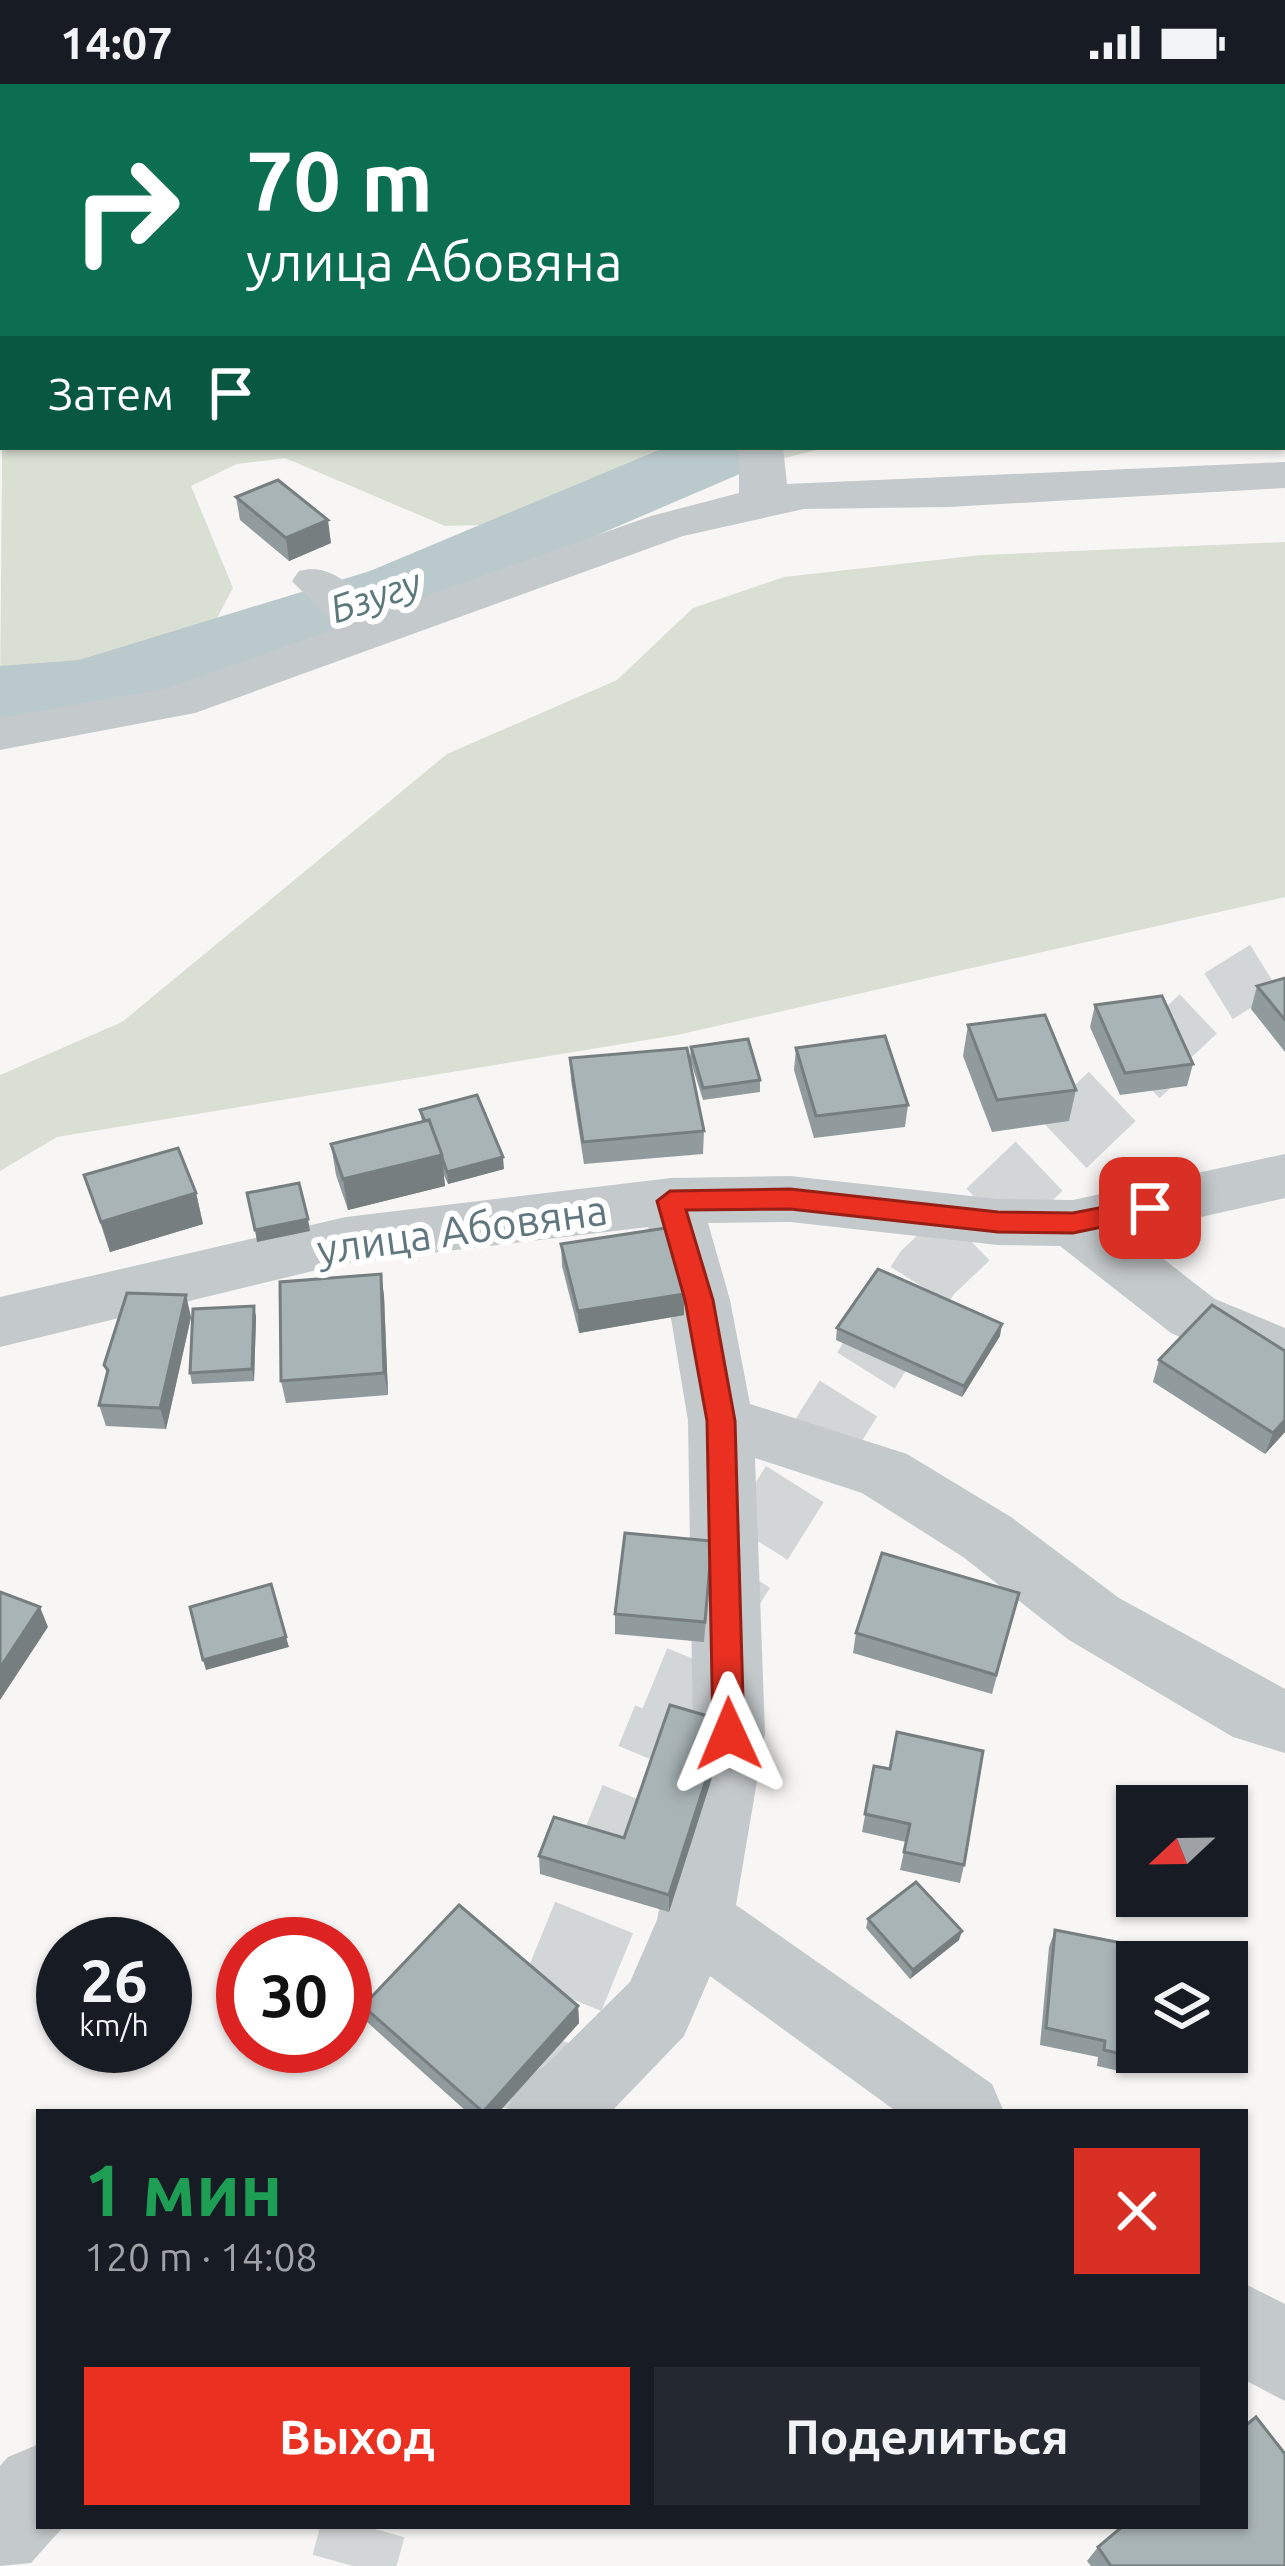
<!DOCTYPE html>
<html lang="ru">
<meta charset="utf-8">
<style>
:root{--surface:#171b24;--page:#242831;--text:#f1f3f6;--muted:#9ea1a6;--accent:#e93021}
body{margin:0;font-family:Ubuntu,sans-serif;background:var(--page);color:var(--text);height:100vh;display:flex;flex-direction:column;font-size:45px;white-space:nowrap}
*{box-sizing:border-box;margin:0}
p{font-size:39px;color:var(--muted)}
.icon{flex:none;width:66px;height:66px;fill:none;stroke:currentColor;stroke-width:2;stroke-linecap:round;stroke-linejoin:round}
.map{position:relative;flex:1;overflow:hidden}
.sheet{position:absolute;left:36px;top:2025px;width:1212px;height:420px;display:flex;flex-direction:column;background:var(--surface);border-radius:0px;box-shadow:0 3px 9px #0004}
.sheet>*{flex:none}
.guide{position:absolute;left:0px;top:0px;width:1287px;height:366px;box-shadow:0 3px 9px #0004;background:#0b6e4f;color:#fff;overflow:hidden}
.needle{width:78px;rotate:248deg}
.controls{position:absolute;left:1116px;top:1701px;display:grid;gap:24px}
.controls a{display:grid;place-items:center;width:132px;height:132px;border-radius:0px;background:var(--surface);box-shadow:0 3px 9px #0004;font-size:60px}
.speed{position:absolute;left:36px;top:1833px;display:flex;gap:24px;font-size:60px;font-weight:700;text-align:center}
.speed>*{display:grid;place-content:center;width:156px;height:156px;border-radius:50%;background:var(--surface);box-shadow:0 3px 9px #0004;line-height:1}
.speed small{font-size:30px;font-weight:400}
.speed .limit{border:18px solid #d22;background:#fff;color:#111}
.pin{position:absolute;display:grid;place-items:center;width:102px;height:102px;color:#fff;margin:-51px;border-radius:24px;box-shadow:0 6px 18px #0006}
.me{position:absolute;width:132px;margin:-66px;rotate:359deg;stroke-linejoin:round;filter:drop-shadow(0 0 9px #0008)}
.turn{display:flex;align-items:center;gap:42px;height:252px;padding:0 48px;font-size:54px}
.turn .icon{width:156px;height:156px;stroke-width:2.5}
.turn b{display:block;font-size:84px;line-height:102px}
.then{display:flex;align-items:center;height:114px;padding:0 48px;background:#0003;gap:24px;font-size:45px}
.round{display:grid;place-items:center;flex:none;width:126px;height:126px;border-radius:0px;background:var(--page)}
.headline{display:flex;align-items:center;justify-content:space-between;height:204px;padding:0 48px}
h1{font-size:72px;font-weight:700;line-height:90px;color:#1e9e55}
.action{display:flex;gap:24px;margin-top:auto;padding:24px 48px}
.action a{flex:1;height:138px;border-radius:0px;background:var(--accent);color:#fff;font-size:48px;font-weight:700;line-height:138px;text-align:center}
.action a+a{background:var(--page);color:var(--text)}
.status{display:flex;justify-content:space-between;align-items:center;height:84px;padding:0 60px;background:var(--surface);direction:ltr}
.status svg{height:33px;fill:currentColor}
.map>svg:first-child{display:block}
</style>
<div class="status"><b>14:07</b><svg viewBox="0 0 49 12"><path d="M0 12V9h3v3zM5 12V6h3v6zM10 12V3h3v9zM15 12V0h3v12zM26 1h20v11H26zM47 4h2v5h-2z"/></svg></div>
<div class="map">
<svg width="1285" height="2482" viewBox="0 0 1285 2482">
<rect width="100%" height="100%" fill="#f7f6f4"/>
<!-- green -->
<g fill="#dadfd4">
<path d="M0 0H808L805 3Z"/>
<path d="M3 266V363H828L523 440 445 442 285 374 237 380 191 402 233 504 209 549 114 590 0 610Z"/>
<path d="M1285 458V813L677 951 57 1053 0 1087V991L122 938 447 670 617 596 693 524 784 493 981 471Z"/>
</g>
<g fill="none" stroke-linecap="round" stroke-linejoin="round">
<!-- river -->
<g fill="#bac9cb" fill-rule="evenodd">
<rect x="1284" y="240" width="1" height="46"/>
<path d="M666 363H775L763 380 430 523 118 622 86 631 0 638V582L79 576 370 487Z"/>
</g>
<!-- highway-tunnel-far2 -->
<path stroke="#d2d6d7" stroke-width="54" stroke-dasharray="54 27" stroke-linecap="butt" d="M1159 967 1214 915 1285 871"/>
<!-- highway-tunnel-far1 -->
<path stroke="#d2d6d7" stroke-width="68" stroke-dasharray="68 33" stroke-linecap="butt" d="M673 1640 726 1510 927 1189 1163 964"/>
<!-- highway-tunnel -->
<g stroke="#d2d6d7" stroke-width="84" stroke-dasharray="84 42" stroke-linecap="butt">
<path d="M515 2028 674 1637"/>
<path d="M353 2482 364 2442"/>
</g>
<!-- minor -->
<g fill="#c4c9cb" fill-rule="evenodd">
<path d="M739 363H783L787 400 1285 378V404L949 423 804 425 683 452 195 629 0 666V634L167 604 338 544 292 497 299 487C335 478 354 507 378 529L651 432 739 409Z"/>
<path d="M1285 1070V1114L1130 1149 1215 1215 1285 1244V1297L1171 1249 1060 1162 998 1161 790 1138 708 1139 730 1216 750 1320 907 1370 1011 1433 1119 1514 1285 1605V1669L1233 1653 1069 1556 963 1473 862 1409 755 1374 765 1650 736 1821 992 2000 1004 2028H897L710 1892 684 1952 611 2028H506L518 2000 546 1981 630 1898 657 1836 693 1650 688 1337 668 1216 648 1143 346 1179 0 1263V1213L346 1133 671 1094 790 1092 998 1115 1073 1116Z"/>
<path d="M1245 2200 1285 2220V2317L1245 2296Z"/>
<path d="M39 2360V2442H64L31 2479 0 2482V2382L8 2373Z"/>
</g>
</g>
<!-- wall -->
<g fill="#919b9d">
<path d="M967 0H1030L1029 3H967Z"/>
<path d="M1197 0H1241L1238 3H1208Z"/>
<path d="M236 413 331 459 289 477 240 436Z"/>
<path d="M1285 894V968L1251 925 1257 902Z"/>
<path d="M1095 921 1193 980 1187 1002 1120 1011 1090 943Z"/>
<path d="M968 941 1076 1006 1069 1037 992 1048 963 972Z"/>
<path d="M691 963 760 996V1008L703 1016 690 975Z"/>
<path d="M796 964 908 1021 905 1043 814 1054 794 986Z"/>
<path d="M570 974 704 1047 703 1070 584 1080 571 996Z"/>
<path d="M420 1026 504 1085 448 1100 443 1089 445 1102 348 1126 336 1091 331 1060 422 1038Z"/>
<path d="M84 1091 196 1109 203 1140 110 1168Z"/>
<path d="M561 1160 684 1231 579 1249 562 1182Z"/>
<path d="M381 1190 384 1212 388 1311 286 1319 281 1297Z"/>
<path d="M254 1222 256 1233 254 1297 192 1300 190 1289Z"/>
<path d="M191 1233 166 1345 106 1342 99 1321 107 1290 104 1281Z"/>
<path d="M837 1244 1000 1252 962 1313 836 1256Z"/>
<path d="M1159 1276 1285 1348 1265 1370 1153 1298Z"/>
<path d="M711 1477 704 1558 615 1550V1530Z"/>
<path d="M1019 1509 992 1610 853 1569 856 1549Z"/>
<path d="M725 1637 724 1656 669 1828 540 1790 539 1772 624 1754Z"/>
<path d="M874 1682 890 1685 964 1781 960 1799 900 1786 906 1758 862 1748Z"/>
<path d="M868 1835 959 1856 910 1895 866 1844Z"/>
<path d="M1055 1846 1137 1878V1968H1166L1158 1985 1129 1979 1124 1988 1097 1982 1098 1973 1040 1961 1049 1863Z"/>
<path d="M363 1922H578L579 1939 499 2028H467L367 1938Z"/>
<path d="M1098 2463 1285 2482H1091L1087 2477Z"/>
</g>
<!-- shaded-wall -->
<g fill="#767e80">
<path d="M3 32V55L0 57V33Z"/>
<path d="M328 436 331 459 289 477 286 454Z"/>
<path d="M442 1071 445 1102 348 1126 343 1095Z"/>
<path d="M503 1073 504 1085 448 1100 447 1088Z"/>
<path d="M196 1109 203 1140 110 1168 101 1138Z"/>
<path d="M308 1135 310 1147 257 1158 255 1146Z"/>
<path d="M381 1190 384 1212 388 1311 384 1289Z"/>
<path d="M684 1210V1231L579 1249 578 1227Z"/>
<path d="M186 1211 191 1233 166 1345 160 1324Z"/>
<path d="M254 1222 256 1233 254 1297 252 1285Z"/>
<path d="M1002 1240 1000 1252 962 1313 964 1302Z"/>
<path d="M1285 1336V1348L1265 1370 1273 1349Z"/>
<path d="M40 1523 48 1543 0 1616V1584Z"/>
<path d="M286 1553 289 1563 206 1586 203 1576Z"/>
<path d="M725 1637 724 1656 669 1828V1811Z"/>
<path d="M962 1847 959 1856 910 1895 913 1886Z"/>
<path d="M578 1922 579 1939 499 2028H483Z"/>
</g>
<!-- building -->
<g fill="#a9b4b7" stroke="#767e80" stroke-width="3">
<path d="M0 0H7L13 3H3V32L0 33Z"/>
<path d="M869 0H933L931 3H872L867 2Z"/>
<path d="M1069 0H1116L1113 3H1066Z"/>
<path d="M1175 0H1179L1205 3H1174Z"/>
<path d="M0 198 3 199V234L0 236Z"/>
<path d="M278 396 328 436 286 454 236 413Z"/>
<path d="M1285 894V936L1257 902Z"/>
<path d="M1162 912 1193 980 1125 989 1095 921Z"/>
<path d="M1045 931 1076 1006 997 1016 968 941Z"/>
<path d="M885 952 908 1021 816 1032 796 964Z"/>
<path d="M748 955 760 996 703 1004 691 963Z"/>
<path d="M687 964 704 1047 583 1058 570 974Z"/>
<path d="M477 1011 503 1073 447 1088 429 1036 425 1037 420 1026Z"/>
<path d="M429 1036 442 1071 343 1095 331 1060Z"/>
<path d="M178 1064 196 1109 101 1138 84 1091Z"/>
<path d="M299 1099 308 1135 255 1146 247 1109Z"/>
<path d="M666 1144 684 1210 578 1227 561 1160Z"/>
<path d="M878 1185 1002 1240 964 1302 837 1244Z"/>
<path d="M381 1190 384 1289 281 1297 280 1198Z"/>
<path d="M127 1209 186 1211 160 1324 99 1321 108 1286 104 1281Z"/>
<path d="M1212 1221 1285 1267V1336L1273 1349 1159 1276Z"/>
<path d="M254 1222 252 1285 190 1289 193 1225Z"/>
<path d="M625 1449 712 1457 705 1538 615 1530Z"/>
<path d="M882 1469 1019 1509 996 1591 856 1549Z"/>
<path d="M271 1500 286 1553 203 1576 190 1523Z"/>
<path d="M0 1508 40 1523 0 1584Z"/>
<path d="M670 1621 725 1637 669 1811 539 1772 554 1733 624 1754Z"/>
<path d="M897 1648 983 1667 964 1781 904 1768 910 1740 865 1730 874 1682 890 1685Z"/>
<path d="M916 1798 962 1847 913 1886 868 1835Z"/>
<path d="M459 1821 578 1922 483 2028 363 1922Z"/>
<path d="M1055 1846 1193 1873 1192 1878H1137V1963L1132 1962V1972L1104 1966 1105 1957 1046 1944Z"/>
<path d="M1256 2333 1285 2370V2482H1111L1098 2463 1123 2442H1245V2342Z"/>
</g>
<!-- route -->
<path fill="#e93021" stroke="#971f15" stroke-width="3" d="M790 1105 998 1128 1073 1129 1150 1114 1163 1124 1150 1133 1073 1149 998 1148 790 1125 686 1126 713 1216 735 1337 744 1650 740 1660 729 1664 718 1660 713 1650 707 1337 685 1216 657 1117 670 1107Z"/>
<g text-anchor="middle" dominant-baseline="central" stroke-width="12" stroke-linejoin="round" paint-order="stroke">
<!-- far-water labels -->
<g font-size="39" font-style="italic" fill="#5b787b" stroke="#fff">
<text transform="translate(375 511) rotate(-19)">Бзугу</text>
</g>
<!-- street labels -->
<g font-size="42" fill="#617780" stroke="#fff">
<text transform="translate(462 1145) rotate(-8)">улица Абовяна</text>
</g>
</g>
</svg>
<div class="controls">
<a><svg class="needle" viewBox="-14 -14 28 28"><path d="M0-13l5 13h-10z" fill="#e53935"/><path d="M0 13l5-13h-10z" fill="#9ea1a6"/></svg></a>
<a><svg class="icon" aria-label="layers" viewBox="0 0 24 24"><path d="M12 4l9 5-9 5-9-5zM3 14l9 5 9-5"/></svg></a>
</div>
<div class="speed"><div>26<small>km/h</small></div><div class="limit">30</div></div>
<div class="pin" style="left:1150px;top:1124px;background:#d93025"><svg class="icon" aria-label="arrive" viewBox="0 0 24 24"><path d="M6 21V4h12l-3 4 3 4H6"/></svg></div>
<svg class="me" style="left:729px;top:1650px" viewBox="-20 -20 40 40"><path d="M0-17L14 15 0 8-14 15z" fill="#e93021" stroke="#fff" stroke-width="4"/></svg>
<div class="guide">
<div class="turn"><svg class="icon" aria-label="right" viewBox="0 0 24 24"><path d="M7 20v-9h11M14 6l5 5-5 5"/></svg><div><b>70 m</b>улица Абовяна</div></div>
<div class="then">Затем<svg class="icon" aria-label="arrive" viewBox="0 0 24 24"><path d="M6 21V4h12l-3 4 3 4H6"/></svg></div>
</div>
<section class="sheet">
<div class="headline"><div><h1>1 мин</h1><p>120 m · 14:08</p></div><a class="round" style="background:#d93025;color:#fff"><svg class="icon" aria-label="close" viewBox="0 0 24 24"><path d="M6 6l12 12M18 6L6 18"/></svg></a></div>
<div class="action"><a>Выход</a><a>Поделиться</a></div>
</section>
</div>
